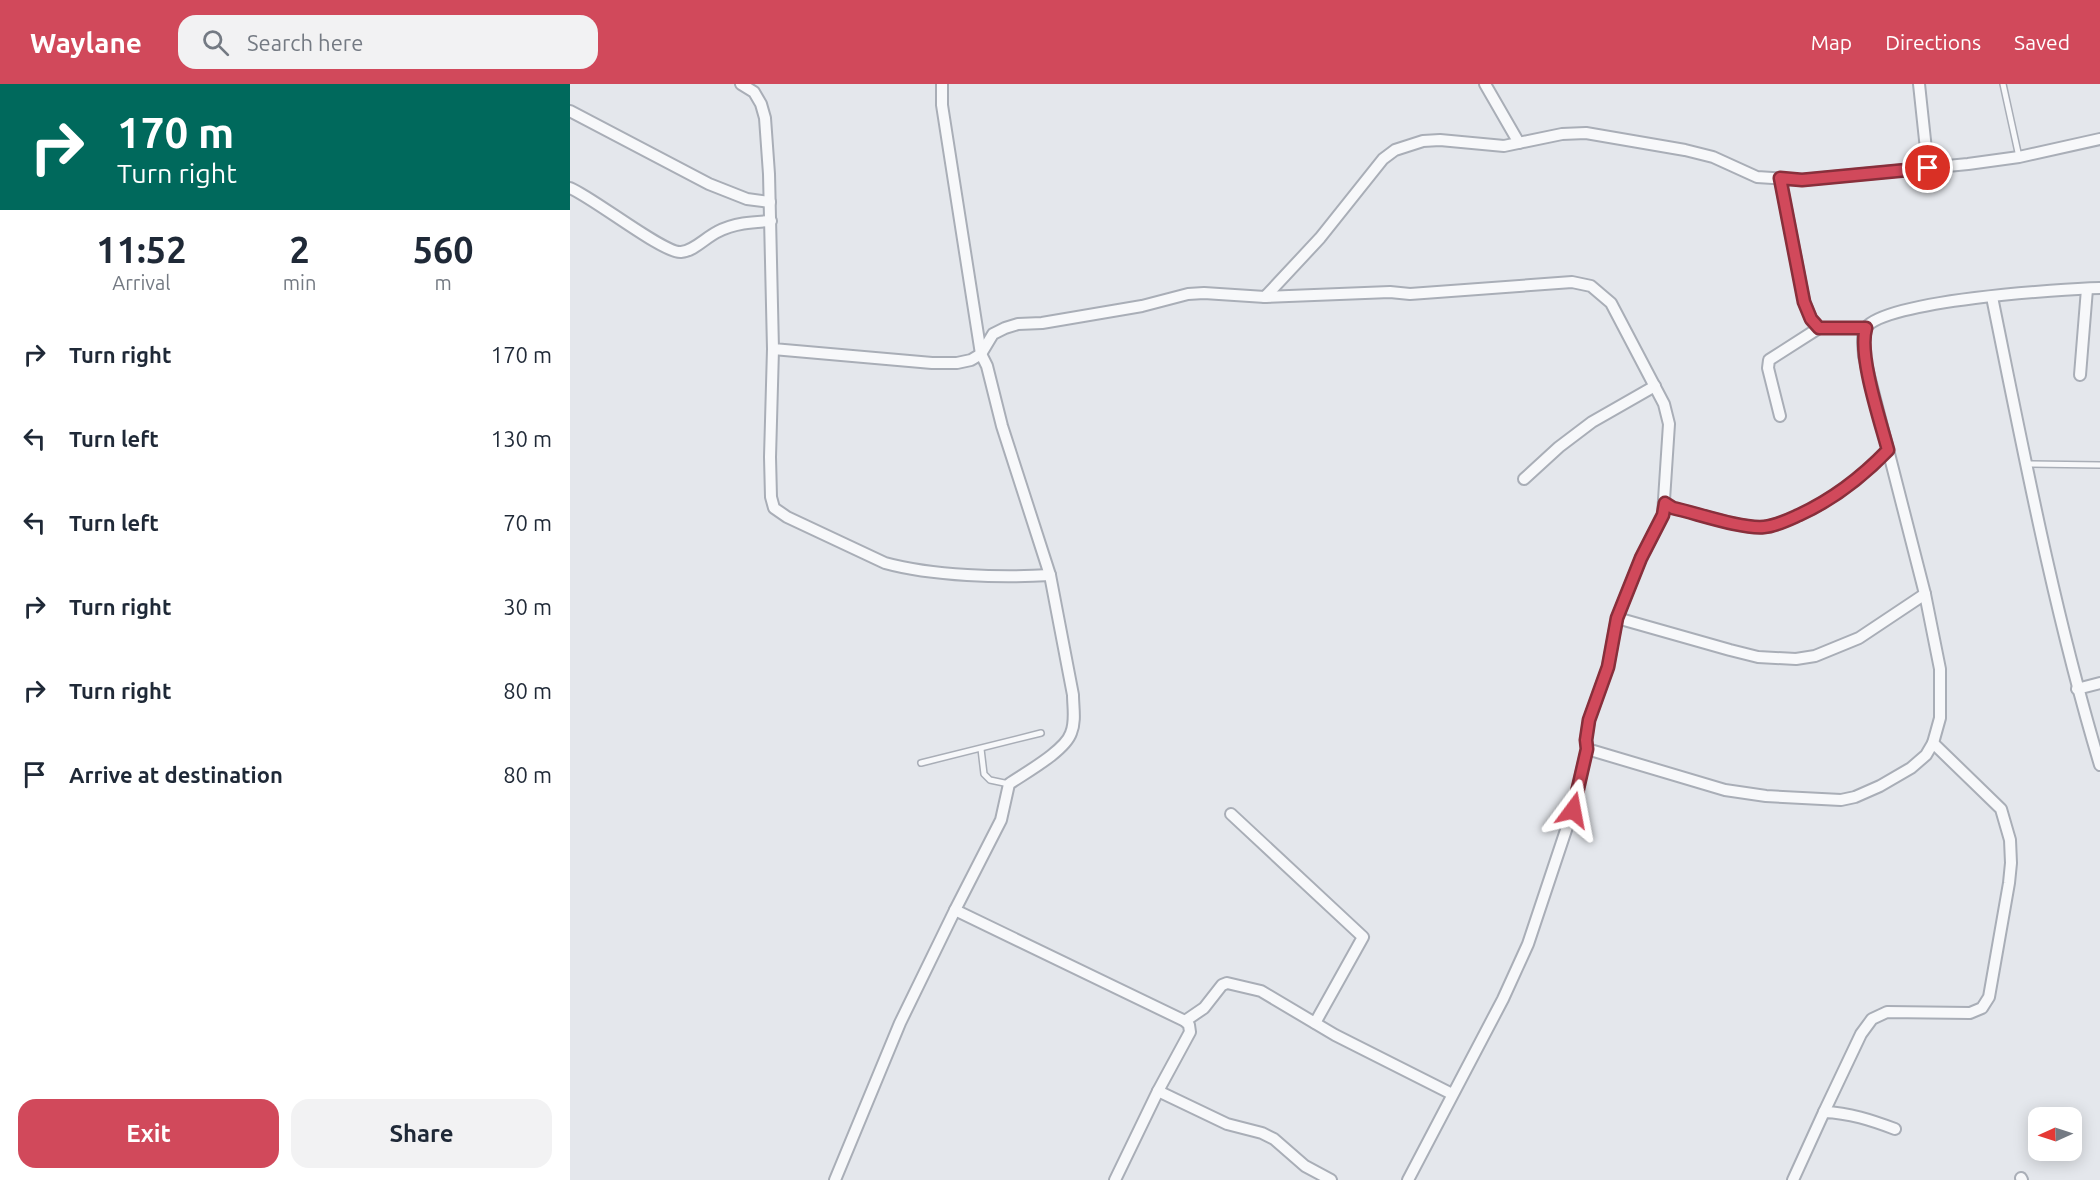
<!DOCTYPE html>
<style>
:root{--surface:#fff;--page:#f2f2f3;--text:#1f2937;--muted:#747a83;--accent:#d1495b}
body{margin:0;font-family:Ubuntu,sans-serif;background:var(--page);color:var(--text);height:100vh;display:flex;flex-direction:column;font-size:22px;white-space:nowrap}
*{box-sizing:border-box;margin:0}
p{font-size:20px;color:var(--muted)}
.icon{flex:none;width:33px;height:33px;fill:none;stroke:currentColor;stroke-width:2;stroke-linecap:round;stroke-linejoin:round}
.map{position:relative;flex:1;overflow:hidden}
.details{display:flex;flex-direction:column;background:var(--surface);width:570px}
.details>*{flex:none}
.guide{background:#00695c;color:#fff;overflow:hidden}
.needle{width:39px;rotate:267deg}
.controls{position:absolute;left:1458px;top:1023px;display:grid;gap:12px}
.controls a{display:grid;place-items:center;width:54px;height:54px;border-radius:12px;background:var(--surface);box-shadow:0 3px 15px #0003;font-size:30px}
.pin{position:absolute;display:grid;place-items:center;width:51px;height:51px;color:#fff;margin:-26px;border:3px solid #fff;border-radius:50%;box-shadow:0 2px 6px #0007}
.me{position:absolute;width:66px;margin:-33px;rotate:13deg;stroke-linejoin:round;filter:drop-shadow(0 0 4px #0008)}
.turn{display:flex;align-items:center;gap:21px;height:126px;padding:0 18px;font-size:27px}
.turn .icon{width:78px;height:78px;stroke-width:2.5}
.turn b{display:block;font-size:42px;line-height:51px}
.eta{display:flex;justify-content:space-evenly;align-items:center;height:102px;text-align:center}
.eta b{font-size:36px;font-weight:700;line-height:42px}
.primary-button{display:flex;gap:12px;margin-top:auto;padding:12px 18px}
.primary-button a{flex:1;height:69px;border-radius:18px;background:var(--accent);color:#fff;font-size:24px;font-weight:700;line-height:69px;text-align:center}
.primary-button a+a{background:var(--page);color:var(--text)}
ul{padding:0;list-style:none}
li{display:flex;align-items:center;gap:18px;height:84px;padding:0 18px}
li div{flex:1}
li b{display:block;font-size:22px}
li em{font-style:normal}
header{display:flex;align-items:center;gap:36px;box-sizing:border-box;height:84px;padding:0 30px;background:var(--accent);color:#fff}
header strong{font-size:28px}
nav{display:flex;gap:33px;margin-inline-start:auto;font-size:21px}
.search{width:420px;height:54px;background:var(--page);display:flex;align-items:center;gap:15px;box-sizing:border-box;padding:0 21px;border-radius:18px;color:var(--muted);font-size:22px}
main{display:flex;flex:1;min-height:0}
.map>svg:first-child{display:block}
</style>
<header>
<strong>Waylane</strong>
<div class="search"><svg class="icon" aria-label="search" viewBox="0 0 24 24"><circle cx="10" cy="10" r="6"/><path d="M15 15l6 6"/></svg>Search here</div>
<nav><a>Map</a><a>Directions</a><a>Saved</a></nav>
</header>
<main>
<section class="details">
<div class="guide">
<div class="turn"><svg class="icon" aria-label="right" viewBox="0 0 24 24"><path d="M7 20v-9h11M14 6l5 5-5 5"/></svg><div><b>170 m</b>Turn right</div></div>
</div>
<div class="eta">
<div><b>11:52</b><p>Arrival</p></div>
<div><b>2</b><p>min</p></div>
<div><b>560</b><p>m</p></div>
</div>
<ul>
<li><svg class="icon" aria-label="right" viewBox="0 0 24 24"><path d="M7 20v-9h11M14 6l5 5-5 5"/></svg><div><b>Turn right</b></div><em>170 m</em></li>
<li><svg class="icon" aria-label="left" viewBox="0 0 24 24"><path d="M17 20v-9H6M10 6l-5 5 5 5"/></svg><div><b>Turn left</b></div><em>130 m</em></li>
<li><svg class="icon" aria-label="left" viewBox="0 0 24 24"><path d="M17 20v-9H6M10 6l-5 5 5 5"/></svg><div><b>Turn left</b></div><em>70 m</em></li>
<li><svg class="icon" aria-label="right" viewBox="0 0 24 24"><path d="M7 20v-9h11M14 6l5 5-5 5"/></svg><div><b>Turn right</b></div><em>30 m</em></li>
<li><svg class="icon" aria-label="right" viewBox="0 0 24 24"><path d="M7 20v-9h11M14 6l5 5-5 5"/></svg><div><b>Turn right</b></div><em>80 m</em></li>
<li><svg class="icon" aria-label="arrive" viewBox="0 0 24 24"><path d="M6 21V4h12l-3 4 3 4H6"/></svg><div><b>Arrive at destination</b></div><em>80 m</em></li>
</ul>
<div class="primary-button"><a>Exit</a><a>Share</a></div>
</section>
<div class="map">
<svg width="1530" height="1096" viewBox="0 0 1530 1096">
<rect width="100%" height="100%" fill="#e4e7ec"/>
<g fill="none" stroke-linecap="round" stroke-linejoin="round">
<defs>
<g id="service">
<path d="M1433 0 1449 73"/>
<path d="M1456 380 1530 381"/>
<path d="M411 665 414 690 420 696 439 700"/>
<path d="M351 679 471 649"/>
</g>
<g id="minor">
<path d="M171 0 184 8 191 20 195 34 199 90 203 265 362 279H387L401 276 411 270 423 250 435 244 448 240 472 239 572 222 618 210 634 209 695 213 750 154 813 75 825 66 853 57 870 56 934 62 992 50 1016 49 1115 66 1143 73 1187 93 1232 96 1398 80 1449 73 1530 55"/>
<path d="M372 0V21L411 270 417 282 432 342 480 491 503 611C503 623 506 637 501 649 495 667 455 689 439 700L431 736 385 826"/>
<path d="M915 0 949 59"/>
<path d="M1349 0 1358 84"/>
<path d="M0 27 139 100 177 115 200 118"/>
<path d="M1210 94 1234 217 1241 235 1249 244H1296"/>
<path d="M0 104C24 114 94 170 111 168 124 167 135 154 147 148 164 139 182 138 201 137"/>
<path d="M695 213 820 208 840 210 1002 198 1021 202 1041 219 1094 320 1099 340 1093 431 1071 474 1047 534 1038 583 1019 636 1016 656 1017 665 1003 725 958 860 933 915 838 1096"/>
<path d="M1422 213C1454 370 1484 528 1530 681"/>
<path d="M203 265 200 373 201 413 204 424 217 433 315 479C362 492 432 494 480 491"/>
<path d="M1510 291 1517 205"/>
<path d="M1210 332 1198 284 1199 276 1249 244"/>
<path d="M954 395 989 363 1022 338 1085 302"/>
<path d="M1095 419 1103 424C1126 429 1172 445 1194 443 1206 442 1218 436 1229 431 1264 415 1291 394 1318 366"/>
<path d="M1047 534 1160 566 1188 573 1226 575 1245 572 1289 554 1355 510"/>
<path d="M1507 605 1530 599"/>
<path d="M1017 665 1155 706 1196 712 1271 716 1285 713 1310 702 1341 684 1356 671 1363 659 1370 634V585L1355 510 1294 272C1294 264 1291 253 1295 245 1311 216 1494 205 1530 204"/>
<path d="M661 730 793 853 745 939"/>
<path d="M615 937 634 924 652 901 657 899 691 907 765 951 882 1010"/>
<path d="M588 1007 657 1040 692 1049 704 1055 735 1082 761 1096"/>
<path d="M1254 1028 1291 950 1302 935 1317 928 1400 929 1412 924 1419 913 1439 799 1441 779 1440 756 1431 725 1363 659"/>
<path d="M1451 1094 1452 1096"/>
<path d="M265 1096 330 939 385 826 615 937 619 941 620 948 588 1007 545 1096"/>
<path d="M1223 1096 1254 1028C1280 1029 1301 1036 1325 1045"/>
</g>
</defs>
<!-- service casing -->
<use href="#service" stroke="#a9aeb7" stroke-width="8"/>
<!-- minor casing -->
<use href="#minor" stroke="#a9aeb7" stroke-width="14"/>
<!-- service -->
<use href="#service" stroke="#f7f8fa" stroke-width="5"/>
<!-- minor -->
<use href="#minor" stroke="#f7f8fa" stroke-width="10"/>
</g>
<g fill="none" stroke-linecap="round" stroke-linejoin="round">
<defs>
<path id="route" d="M1003 726 1017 665 1016 656 1019 636 1038 583 1047 534 1071 474 1093 431 1095 419 1103 424C1126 429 1171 445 1194 443 1206 442 1218 436 1229 431 1264 415 1291 394 1318 366 1310 336 1288 271 1296 244H1249L1241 235 1234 218 1210 94 1232 96 1358 84"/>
</defs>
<!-- route casing -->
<use href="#route" stroke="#882f3b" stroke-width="15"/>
<!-- route -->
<use href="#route" stroke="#d1495b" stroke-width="10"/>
</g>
</svg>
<div class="controls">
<a><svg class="needle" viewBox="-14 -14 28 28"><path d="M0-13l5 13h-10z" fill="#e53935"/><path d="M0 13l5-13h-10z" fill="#747a83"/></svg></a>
</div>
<div class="pin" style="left:1358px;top:84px;background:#d93025"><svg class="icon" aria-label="arrive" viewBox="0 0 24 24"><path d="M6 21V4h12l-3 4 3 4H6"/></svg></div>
<svg class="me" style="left:1003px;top:726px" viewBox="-20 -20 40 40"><path d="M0-17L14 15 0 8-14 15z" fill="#d1495b" stroke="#fff" stroke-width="4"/></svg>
</div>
</main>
